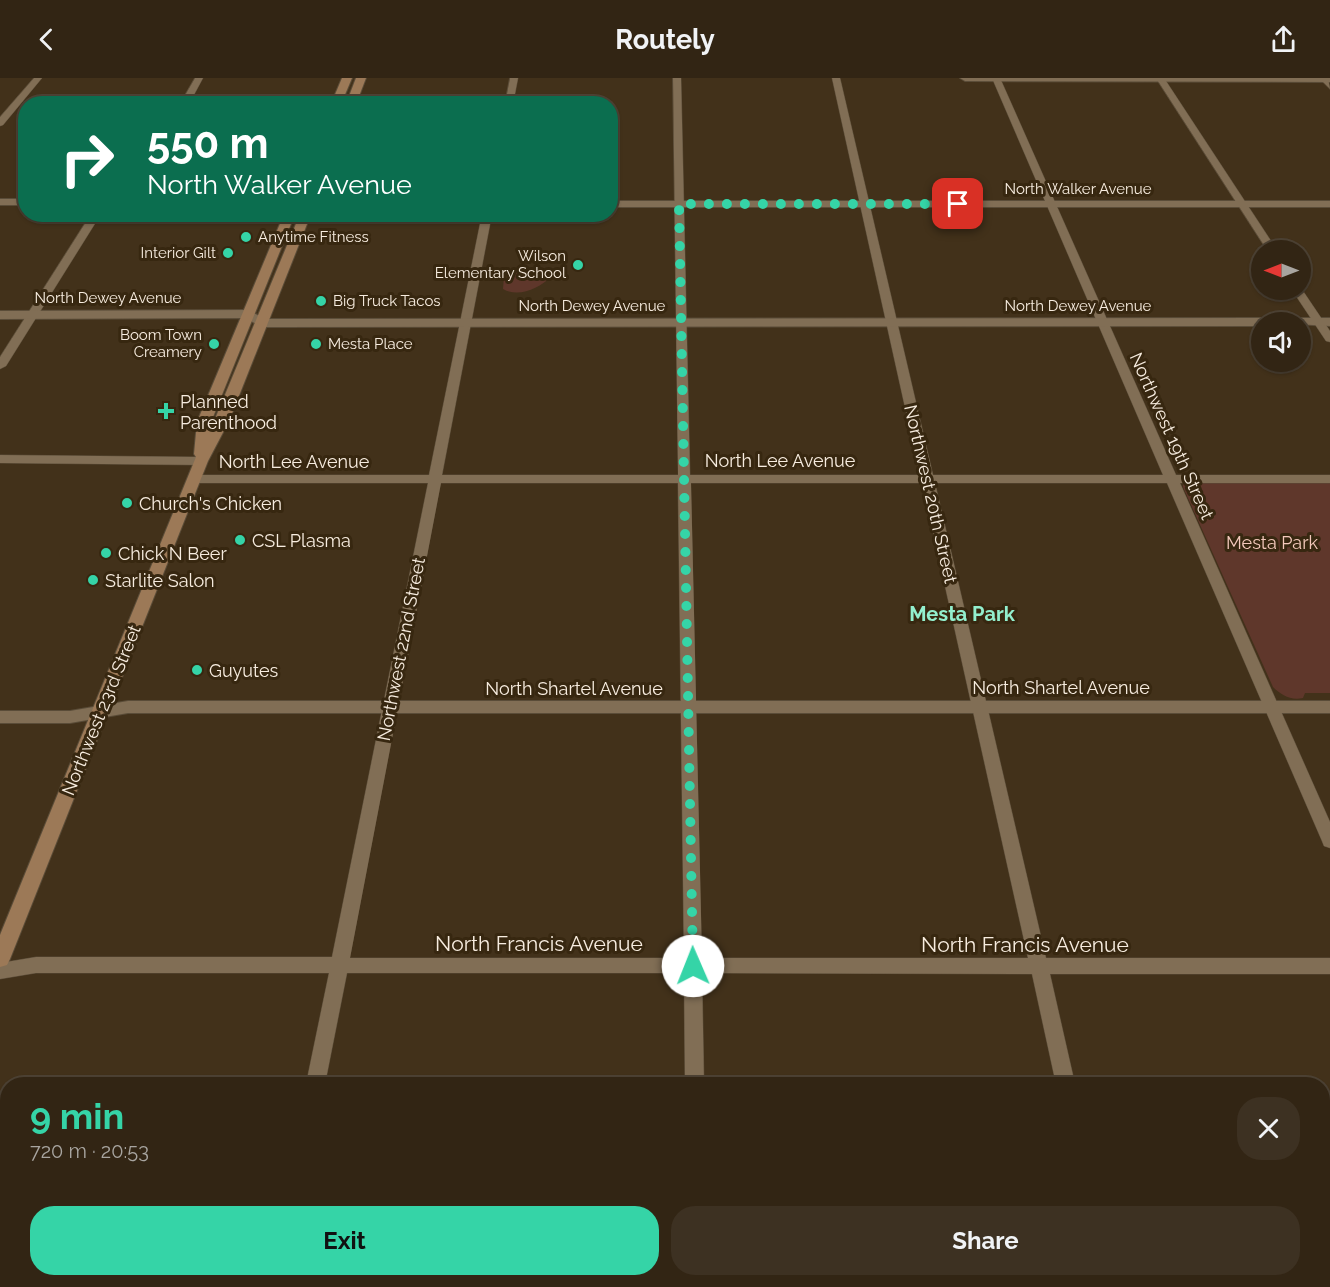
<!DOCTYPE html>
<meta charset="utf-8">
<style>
:root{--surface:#322514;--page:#3d3122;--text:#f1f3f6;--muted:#a8a5a0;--line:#4d4234;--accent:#35d4a7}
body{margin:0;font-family:Raleway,sans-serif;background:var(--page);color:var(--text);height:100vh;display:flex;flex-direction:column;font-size:22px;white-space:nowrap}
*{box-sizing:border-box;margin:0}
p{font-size:20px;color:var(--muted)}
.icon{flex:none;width:33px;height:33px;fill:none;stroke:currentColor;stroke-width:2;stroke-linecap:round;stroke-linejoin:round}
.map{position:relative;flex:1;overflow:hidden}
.drawer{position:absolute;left:0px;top:999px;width:1330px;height:210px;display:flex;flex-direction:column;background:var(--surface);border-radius:24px 24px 0 0;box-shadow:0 2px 4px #0004,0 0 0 2px var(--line)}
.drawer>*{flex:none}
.hud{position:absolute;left:18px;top:18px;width:600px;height:126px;border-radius:24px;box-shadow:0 2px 4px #0004,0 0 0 2px var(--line);background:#0b6e4f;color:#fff;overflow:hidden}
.needle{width:39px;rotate:270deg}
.fabs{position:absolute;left:1251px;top:162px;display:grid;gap:12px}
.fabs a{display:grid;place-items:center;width:60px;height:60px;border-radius:50%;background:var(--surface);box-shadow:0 2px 4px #0004,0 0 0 2px var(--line);font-size:30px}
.pin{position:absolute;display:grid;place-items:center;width:51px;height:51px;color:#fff;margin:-26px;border-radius:12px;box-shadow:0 3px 9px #0006}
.me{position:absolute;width:66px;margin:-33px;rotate:359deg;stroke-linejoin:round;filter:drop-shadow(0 0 4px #0008)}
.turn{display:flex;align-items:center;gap:21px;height:126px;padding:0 30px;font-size:27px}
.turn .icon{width:78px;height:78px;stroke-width:2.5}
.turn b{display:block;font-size:42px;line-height:51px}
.round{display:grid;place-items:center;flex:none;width:63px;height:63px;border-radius:24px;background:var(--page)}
.overview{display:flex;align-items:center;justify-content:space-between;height:102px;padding:0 30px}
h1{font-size:36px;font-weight:700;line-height:45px;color:var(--accent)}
.cta{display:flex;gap:12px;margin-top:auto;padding:12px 30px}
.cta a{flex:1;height:69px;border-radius:24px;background:var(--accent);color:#111;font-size:24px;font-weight:700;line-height:69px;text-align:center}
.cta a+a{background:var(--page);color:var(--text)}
header{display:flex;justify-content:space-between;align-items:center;height:78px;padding:0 30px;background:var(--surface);font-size:27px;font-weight:700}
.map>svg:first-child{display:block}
</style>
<header><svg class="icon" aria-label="back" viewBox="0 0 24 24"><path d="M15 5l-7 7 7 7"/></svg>Routely<svg class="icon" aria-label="share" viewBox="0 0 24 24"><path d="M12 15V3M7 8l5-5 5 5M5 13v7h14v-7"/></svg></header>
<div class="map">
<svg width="1330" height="1209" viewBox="0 0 1330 1209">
<rect width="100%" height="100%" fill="#42311a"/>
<!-- green -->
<g fill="#5f372b">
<path d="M537 190 551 195V199C539 210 519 220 503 211L504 198 508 193Z"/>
<path d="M1188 405H1330V615H1305L1303 620C1291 623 1281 617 1273 609L1183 409V406Z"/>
</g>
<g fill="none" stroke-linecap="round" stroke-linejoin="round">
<defs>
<g id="minor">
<path d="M34 0H42L3 47 0 48V39Z"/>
<path d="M195 0H203L189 26H180Z"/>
<path d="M510 0H518L513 26H505Z"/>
<path d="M673 0H681L690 397H920L832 0H840L933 397H1163L992 0H1000L1176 397H1330V405H1180L1330 744V770L1324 768 1322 763 1167 405H935L1046 880H1330V896H1050L1075 1006H1056L1032 896 702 895 704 1006H685L684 895H347L325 1006H306L329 895H36L0 901V885L36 879H332L428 405H194L188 401 194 397H429L482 136H492L442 397H678ZM441 405H678L684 880H350ZM691 405H922L1028 880H702Z"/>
<path d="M1156 0H1164L1277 172H1267Z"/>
<path d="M1319 0H1328L1330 11Z"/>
<path d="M91 136H101L6 288 0 291V279Z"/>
<path d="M1301 210 1330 253V264L1326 263 1292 212Z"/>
<path d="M0 377 201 379 207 383 201 387 0 385Z"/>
<path d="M267 1202H289L287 1209H265Z"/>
<rect x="688" y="1202" width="22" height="7"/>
<path d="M1099 1202H1121L1123 1209H1101Z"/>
</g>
<g id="tertiary">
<path d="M960 0H1330V4L965 3Z"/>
<rect x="0" y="121" width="26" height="6"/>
<rect x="610" y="123" width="720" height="6"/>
<path d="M248 232 265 241 1330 240V248L1262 244V248L262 249 245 240 0 241V233Z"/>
<path d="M128 623H1330V635H128L70 645H0V633H70Z"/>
</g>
<g id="secondary">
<path d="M342 0H352L341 26H331Z"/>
<path d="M356 0H366L356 26H346Z"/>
<path d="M284 136H295L211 344 210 353 300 136H311L229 343 208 383 10 881 7 887 0 889V857L196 379 194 376 197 344Z"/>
</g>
</defs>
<!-- minor casing -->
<use href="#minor" stroke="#5a4c38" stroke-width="1"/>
<!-- tertiary casing -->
<use href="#tertiary" stroke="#5a4c38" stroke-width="2"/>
<!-- secondary casing -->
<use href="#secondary" stroke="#5a4c38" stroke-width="2"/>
<!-- minor -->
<use href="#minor" fill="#816e55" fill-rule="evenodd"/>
<!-- tertiary -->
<use href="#tertiary" fill="#816e55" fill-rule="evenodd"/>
<!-- secondary -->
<use href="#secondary" fill="#9c7957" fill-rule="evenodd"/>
</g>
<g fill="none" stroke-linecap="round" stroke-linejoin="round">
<!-- route -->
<path stroke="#35d4a7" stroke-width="10" stroke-dasharray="0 18" d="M693 888 679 126H958"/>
</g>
<!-- markers -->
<g fill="#35d4a7" stroke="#372710" stroke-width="2">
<circle cx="246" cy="159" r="6"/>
<circle cx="228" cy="175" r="6"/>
<circle cx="578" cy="187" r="6"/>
<circle cx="321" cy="223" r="6"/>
<circle cx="214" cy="266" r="6"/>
<circle cx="316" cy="266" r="6"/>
<path d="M163 324h6v6h6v6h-6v6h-6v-6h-6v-6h6z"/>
<circle cx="127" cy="425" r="6"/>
<circle cx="240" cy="462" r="6"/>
<circle cx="106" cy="475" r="6"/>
<circle cx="93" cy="502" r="6"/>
<circle cx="197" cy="592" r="6"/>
</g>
<g text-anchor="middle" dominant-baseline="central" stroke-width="6" stroke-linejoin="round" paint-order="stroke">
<!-- far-street labels -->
<g font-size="15" fill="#f7ecdf" stroke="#372710">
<text x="1078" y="111">North Walker Avenue</text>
<text x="108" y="220">North Dewey Avenue</text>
<text x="592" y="228">North Dewey Avenue</text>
<text x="1078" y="228">North Dewey Avenue</text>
</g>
<!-- far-poi labels -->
<g font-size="15" fill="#f7ecdf" stroke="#372710" text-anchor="start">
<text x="258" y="159">Anytime Fitness</text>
<text x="216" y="175" text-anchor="end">Interior Gilt</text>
<text x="566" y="178" text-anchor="end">Wilson<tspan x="566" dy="17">Elementary School</tspan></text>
<text x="333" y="223">Big Truck Tacos</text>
<text x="202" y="257" text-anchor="end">Boom Town<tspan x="202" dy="17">Creamery</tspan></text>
<text x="328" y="266">Mesta Place</text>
</g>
<!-- poi labels -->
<g font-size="18" fill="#f7ecdf" stroke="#372710" text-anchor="start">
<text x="180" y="323">Planned<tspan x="180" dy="21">Parenthood</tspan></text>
<text x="139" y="425">Church's Chicken</text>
<text x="252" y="462">CSL Plasma</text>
<text x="118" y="475">Chick N Beer</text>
<text x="105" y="502">Starlite Salon</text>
<text x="209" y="592">Guyutes</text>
</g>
<!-- street labels -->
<g font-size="18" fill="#f7ecdf" stroke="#372710">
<text transform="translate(1172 358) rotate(66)">Northwest 19th Street</text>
<text x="780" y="382">North Lee Avenue</text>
<text x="294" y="383">North Lee Avenue</text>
<text transform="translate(931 416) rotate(77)">Northwest 20th Street</text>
<text transform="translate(401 571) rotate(-79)">Northwest 22nd Street</text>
<text x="1061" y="609">North Shartel Avenue</text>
<text x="574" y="610">North Shartel Avenue</text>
<text transform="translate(101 632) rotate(-68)">Northwest 23rd Street</text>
</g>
<!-- park labels -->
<g font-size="18" fill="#f4c9bc" stroke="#372710">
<text x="1272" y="464">Mesta Park</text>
</g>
<!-- neighbourhood labels -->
<g font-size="20" font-weight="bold" fill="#93efce" stroke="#372710">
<text x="962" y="536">Mesta Park</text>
</g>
<!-- near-street labels -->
<g font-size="21" fill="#f7ecdf" stroke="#372710">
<text x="539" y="865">North Francis Avenue</text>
<text x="1025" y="866">North Francis Avenue</text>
</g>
</g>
</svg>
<div class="fabs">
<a><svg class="needle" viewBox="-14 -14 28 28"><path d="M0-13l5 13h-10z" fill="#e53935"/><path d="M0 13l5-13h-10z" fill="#a8a5a0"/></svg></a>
<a><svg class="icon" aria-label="sound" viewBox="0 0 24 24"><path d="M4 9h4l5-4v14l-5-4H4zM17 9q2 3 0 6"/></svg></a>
</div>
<div class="pin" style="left:958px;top:126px;background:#d93025"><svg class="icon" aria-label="arrive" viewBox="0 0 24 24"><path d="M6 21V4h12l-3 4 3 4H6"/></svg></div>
<svg class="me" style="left:693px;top:888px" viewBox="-20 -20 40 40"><circle r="19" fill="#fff"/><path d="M0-13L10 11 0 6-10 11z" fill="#35d4a7"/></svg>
<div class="hud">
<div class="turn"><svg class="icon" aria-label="right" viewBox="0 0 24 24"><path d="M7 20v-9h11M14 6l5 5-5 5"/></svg><div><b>550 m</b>North Walker Avenue</div></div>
</div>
<section class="drawer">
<div class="overview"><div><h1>9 min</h1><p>720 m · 20:53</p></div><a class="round"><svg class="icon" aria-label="close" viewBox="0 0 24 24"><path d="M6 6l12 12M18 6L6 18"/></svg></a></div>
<div class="cta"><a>Exit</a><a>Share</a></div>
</section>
</div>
